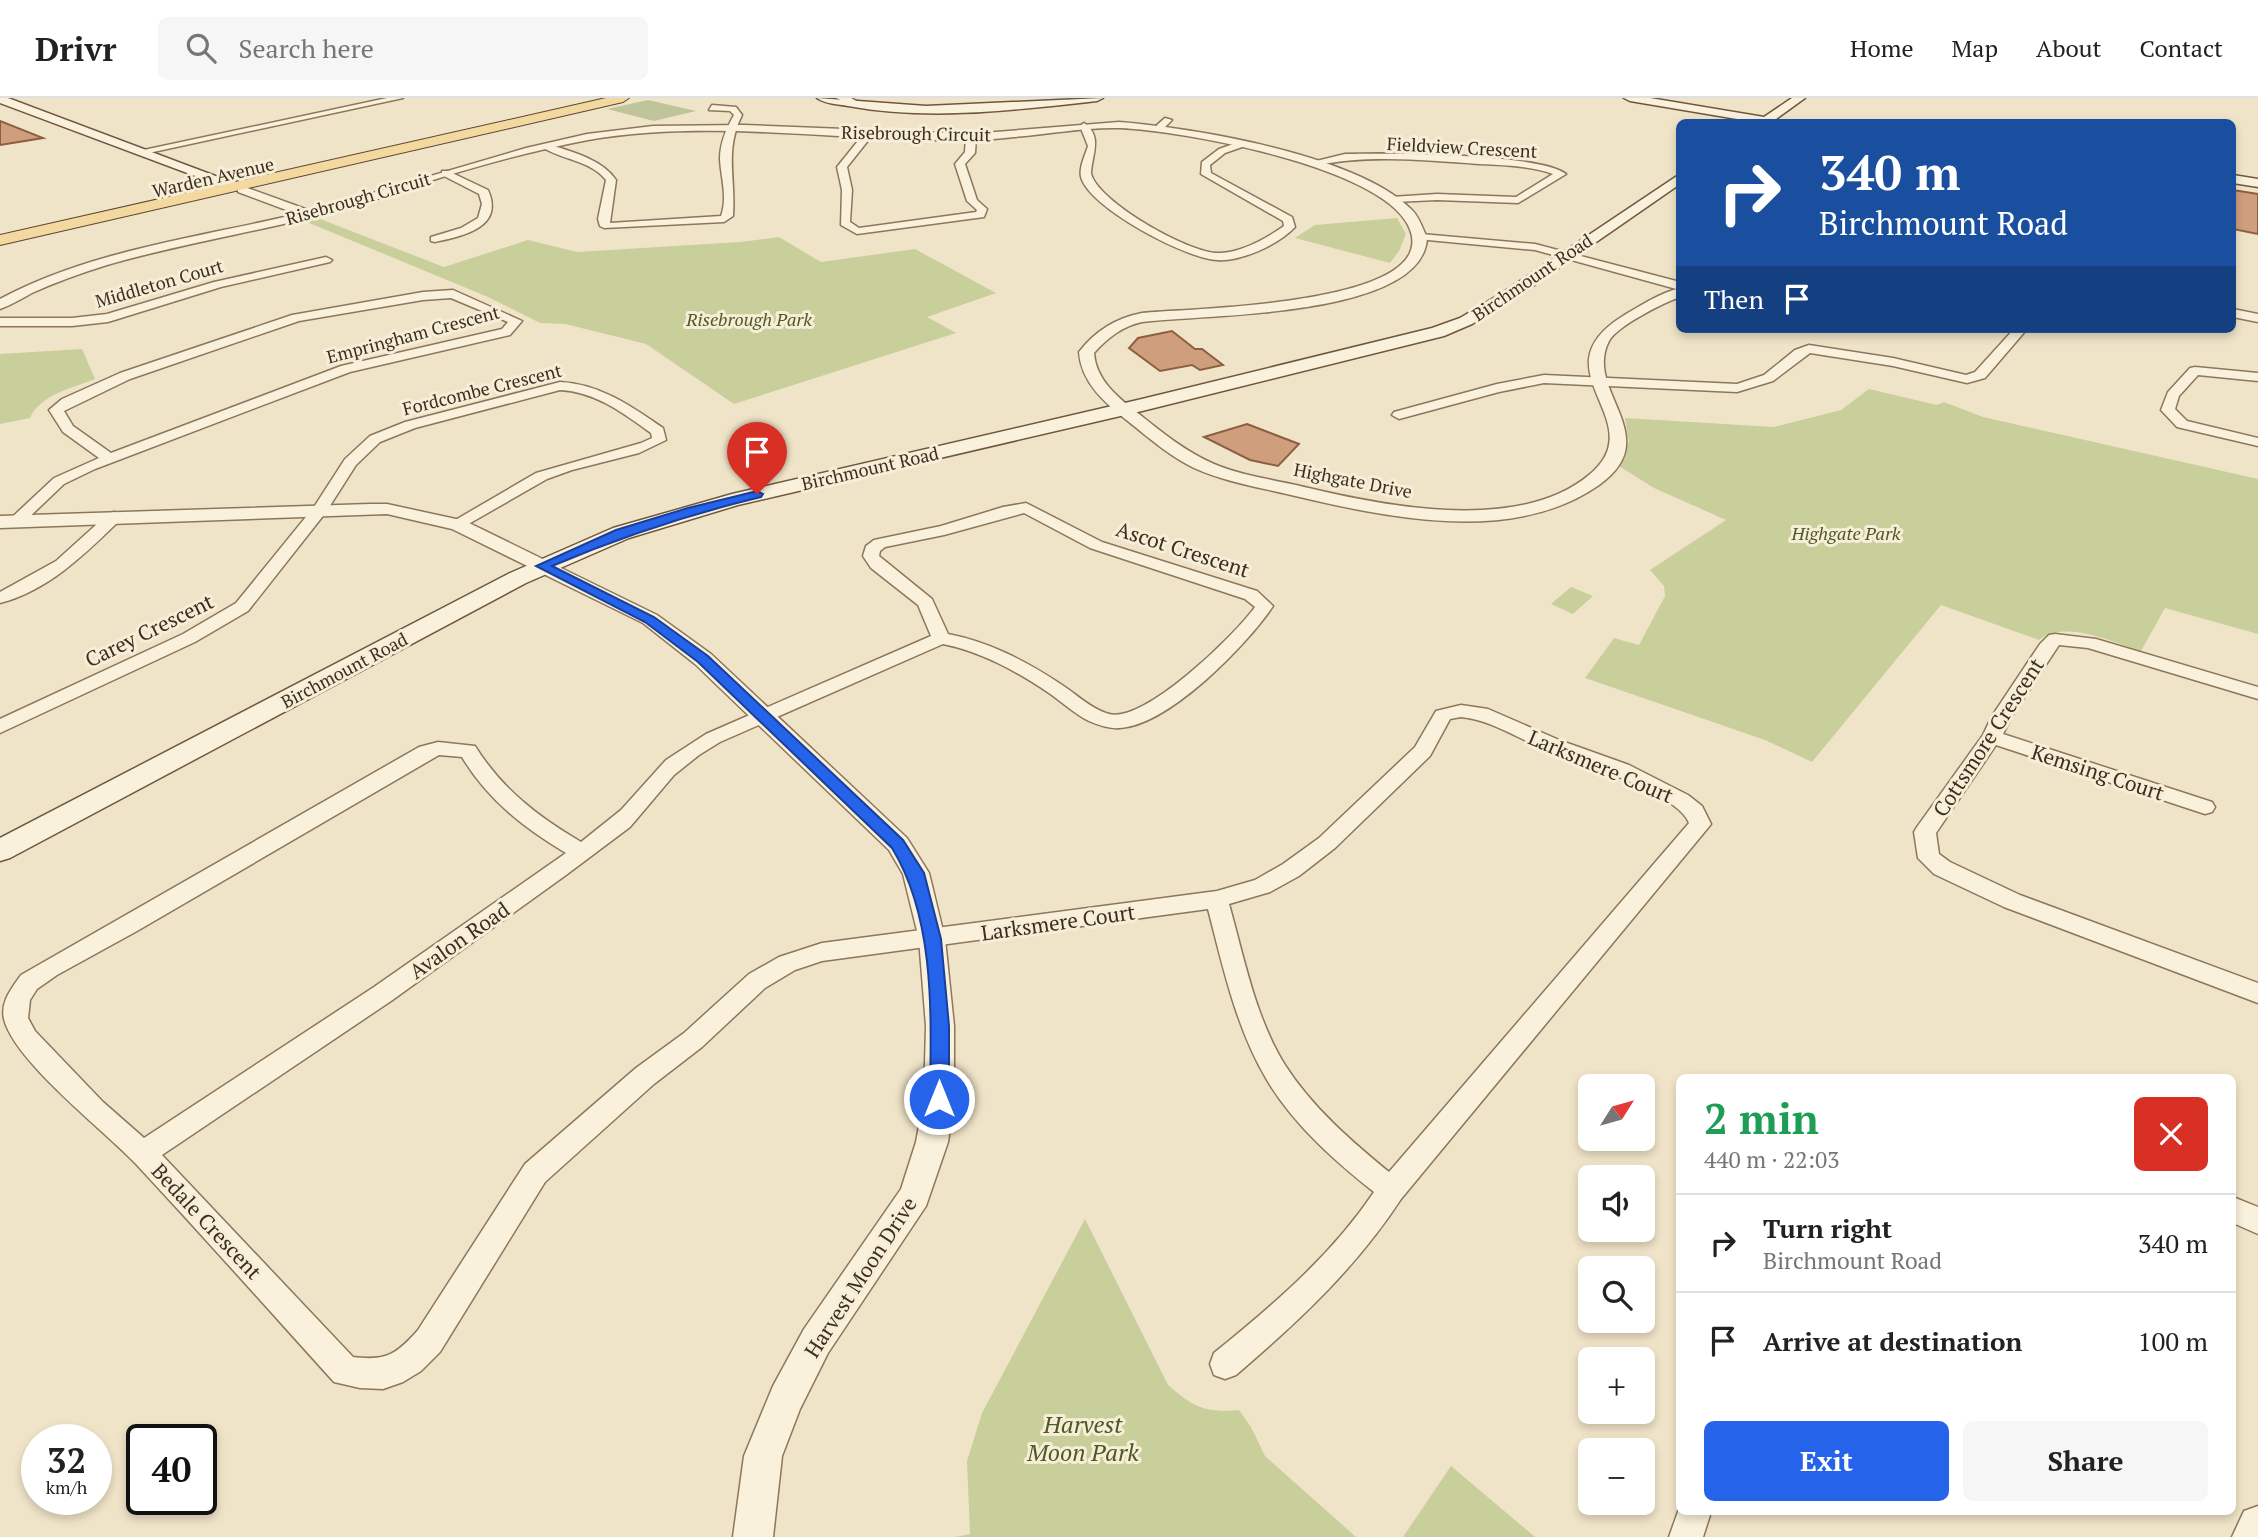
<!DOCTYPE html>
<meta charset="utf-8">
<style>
:root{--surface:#fff;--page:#f6f6f6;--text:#222;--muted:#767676;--line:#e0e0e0;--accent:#2563eb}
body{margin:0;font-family:"PT Serif",serif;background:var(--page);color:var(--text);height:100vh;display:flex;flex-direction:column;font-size:26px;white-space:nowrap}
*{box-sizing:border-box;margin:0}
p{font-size:23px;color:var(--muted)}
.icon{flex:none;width:38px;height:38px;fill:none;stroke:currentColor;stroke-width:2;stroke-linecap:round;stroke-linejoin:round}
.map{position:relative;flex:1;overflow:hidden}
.details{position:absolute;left:1676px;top:976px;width:560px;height:441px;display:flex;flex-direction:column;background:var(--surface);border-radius:10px;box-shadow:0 4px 10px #0003}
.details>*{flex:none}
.banner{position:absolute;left:1676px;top:21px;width:560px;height:214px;border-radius:10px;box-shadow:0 4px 10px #0003;background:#1a4fa0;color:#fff;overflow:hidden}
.needle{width:46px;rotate:53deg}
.tools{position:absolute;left:1578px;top:976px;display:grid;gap:14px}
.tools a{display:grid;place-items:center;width:77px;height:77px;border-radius:10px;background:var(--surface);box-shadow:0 4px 10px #0003;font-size:35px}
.speed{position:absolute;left:21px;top:1326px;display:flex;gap:14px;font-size:35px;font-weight:700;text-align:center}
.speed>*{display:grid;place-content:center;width:91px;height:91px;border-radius:50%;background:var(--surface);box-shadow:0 4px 10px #0003;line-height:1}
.speed small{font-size:18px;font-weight:400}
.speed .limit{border:4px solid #111;border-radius:10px;background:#fff;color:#111}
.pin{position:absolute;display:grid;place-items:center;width:60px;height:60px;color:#fff;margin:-72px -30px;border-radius:50% 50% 50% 0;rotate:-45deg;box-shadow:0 0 7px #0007}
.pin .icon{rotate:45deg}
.me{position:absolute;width:77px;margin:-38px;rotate:0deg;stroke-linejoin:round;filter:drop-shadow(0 0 5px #0008)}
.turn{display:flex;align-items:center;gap:24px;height:147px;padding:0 28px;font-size:32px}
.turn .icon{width:91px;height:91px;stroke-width:2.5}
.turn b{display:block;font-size:49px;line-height:60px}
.then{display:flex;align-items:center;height:66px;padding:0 28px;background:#0003;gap:14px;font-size:26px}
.round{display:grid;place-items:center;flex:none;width:74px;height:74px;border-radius:10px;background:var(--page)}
.overview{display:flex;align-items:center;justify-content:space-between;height:119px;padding:0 28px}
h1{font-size:42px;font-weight:700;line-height:52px;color:#1e9e55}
.action{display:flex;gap:14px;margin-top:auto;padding:14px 28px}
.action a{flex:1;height:80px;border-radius:10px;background:var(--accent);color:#fff;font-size:28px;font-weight:700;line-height:80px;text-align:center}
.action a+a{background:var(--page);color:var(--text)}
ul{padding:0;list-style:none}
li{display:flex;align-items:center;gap:21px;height:98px;padding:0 28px;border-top:2px solid var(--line)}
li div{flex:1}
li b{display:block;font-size:26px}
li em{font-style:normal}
header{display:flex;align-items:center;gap:42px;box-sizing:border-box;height:98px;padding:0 35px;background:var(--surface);border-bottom:2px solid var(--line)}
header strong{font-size:33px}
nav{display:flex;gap:38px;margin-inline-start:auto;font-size:24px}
.search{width:490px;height:63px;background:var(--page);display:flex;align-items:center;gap:18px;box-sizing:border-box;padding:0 24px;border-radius:10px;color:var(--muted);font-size:26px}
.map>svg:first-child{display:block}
</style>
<header>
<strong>Drivr</strong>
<div class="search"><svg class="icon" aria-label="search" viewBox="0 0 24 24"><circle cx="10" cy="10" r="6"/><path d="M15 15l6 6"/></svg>Search here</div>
<nav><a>Home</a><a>Map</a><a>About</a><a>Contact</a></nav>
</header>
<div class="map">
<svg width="2258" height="1439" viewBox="0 0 2258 1439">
<rect width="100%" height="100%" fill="#f0e4c8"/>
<!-- green -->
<g fill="#c9cf9b">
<path d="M315 119 444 169 528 142 577 154 740 144 779 139 821 164 915 151 996 195 927 219 956 235 734 306 646 246 565 226 540 225 488 199 302 122Z"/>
<path d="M1397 120 1406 136 1399 153 1390 165 1295 140 1315 127Z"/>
<path d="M82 251 95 281C72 290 40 297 30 320L0 326V256Z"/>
<path d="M1869 291 1937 307 1944 304 1983 319 2258 381V536L2165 510 2141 553C2114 545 2065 521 2039 542L1941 507 1812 664 1765 642 1585 580 1614 540 1639 547 1665 498 1664 488 1650 472 1726 422 1654 390 1619 368 1629 344 1625 320 1774 329 1841 312Z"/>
<path d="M1571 489 1593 498 1573 516 1551 506Z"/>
<path d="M1085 1121 1168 1287C1193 1309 1205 1315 1239 1312L1251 1329 1265 1358 1356 1439H955L970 1436 967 1363 982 1315Z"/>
<path d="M1451 1368 1535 1439H1403Z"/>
</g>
<!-- cemetery -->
<path fill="#bfc49a" d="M648 2 696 13 654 23 607 11Z"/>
<!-- building -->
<g fill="#cf9f7d" stroke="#8d5f41" stroke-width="2">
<path d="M0 23 43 40 0 47Z"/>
<path d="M2233 92 2258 96V136L2233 131Z"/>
<path d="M1172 233 1195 251H1202L1223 267 1200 272 1192 267 1160 273 1129 250 1138 240Z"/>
<path d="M1247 326 1299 346 1278 368 1250 362 1204 339Z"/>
</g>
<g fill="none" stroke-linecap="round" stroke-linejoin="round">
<defs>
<g id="minor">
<path d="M387 0H403L144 56 139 53Z"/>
<path d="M712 7 736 9 742 17C724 53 736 80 733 118L724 124 604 130 600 128 598 121 606 82C590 62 562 62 542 49L547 46C570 53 602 61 616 82L610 125 721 118C728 99 721 81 720 61 720 45 726 31 734 17L730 13 709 12Z"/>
<path d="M1165 20 1172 22 1163 31H1157V27Z"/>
<path d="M1084 25C1103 38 1092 56 1091 75 1096 103 1191 157 1220 155 1242 154 1267 140 1284 128L1283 123 1201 76 1202 64 1219 51 1242 43 1247 46 1245 48 1225 55 1210 67 1211 75 1292 119 1295 129C1279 146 1241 164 1217 162 1187 161 1089 110 1081 79 1079 69 1085 58 1088 48L1080 28Z"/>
<path d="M866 33 874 35 847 69 852 92 850 124 859 130 976 114 977 112 967 103 955 66 965 54 966 39 971 36 976 39 975 55 965 66 977 102 987 111 984 119 857 136 841 127 842 92 837 69Z"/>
<path d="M1345 56C1386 55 1538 55 1566 76L1518 105 1437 102 1395 104 1390 101 1391 99 1437 96 1516 99 1553 76C1531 68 1503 67 1479 66 1424 62 1367 56 1313 68L1308 65Z"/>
<path d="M442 73H448L488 92C505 130 462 138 435 144L431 143V139L461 130 478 120 482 106 479 96 442 77Z"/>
<path d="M1421 136 1535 146 1680 184V192L1535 152 1417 141V137Z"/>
<path d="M326 159 332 162 330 164 221 189 108 224 72 228H0V220H72L107 216 214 184Z"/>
<path d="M453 192 522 223 510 237 350 274 95 371 64 386 22 426 16 428 8 423 54 380 99 360 63 334 49 312 62 301 120 275 292 217 423 194ZM451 200 508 224 502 231 341 268 111 355 73 328 64 313 130 281 299 223 423 202Z"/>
<path d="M2014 231H2027L1985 280 1967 285 1893 268 1810 255 1773 283 1737 294 1544 285 1499 294 1399 321 1392 317 1394 314 1497 286 1544 277 1737 286 1764 277 1795 252 1809 247 1893 260 1966 277 1975 274Z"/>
<path d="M2195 269 2258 275V283L2198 277 2179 298 2175 311 2187 323 2258 340V348L2177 329 2161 312 2168 294 2190 270Z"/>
<path d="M560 284C600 286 631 308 663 330L666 342 639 355 572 372 547 381 458 432 450 427 452 424 536 375 641 345 652 340 651 335C623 315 596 294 560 292L415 330 380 344 356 367 326 414 248 513 195 544 0 635V621L183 536 236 505 314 409 345 361 370 338 405 324Z"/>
<path d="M1026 405 1102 444 1257 493 1273 508C1247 547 1169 627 1120 630 1110 631 1098 627 1089 623 1075 616 1062 604 1049 595 1016 573 982 554 943 546L720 644 699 657 674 677 630 729 566 777 391 903 162 1057 353 1259C386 1263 396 1257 418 1232L525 1066 636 970 684 935 749 876 779 859 822 845 1217 793 1255 782 1283 766 1319 740 1415 649 1436 613 1461 607 1488 611 1559 642 1629 667 1688 697 1702 708 1711 726 1707 731 1401 1101C1356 1170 1298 1224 1236 1277L1225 1281 1214 1277 1210 1266 1214 1255C1273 1207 1331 1158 1374 1094 1334 1062 1294 1027 1267 982 1236 930 1223 869 1208 811L822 863 795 872 765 890 702 949 654 986 545 1084 440 1254 421 1273 403 1284 383 1291 360 1290 334 1284C268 1211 203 1138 136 1066 105 1033 14 963 4 921 0 904 12 890 21 877L419 649 438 644 475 648C502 691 538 719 581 744L621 712 666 662 706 636 931 538 918 507 871 470 863 458 866 448 874 442 941 428 1003 409ZM1024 415 1090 450 1245 501 1255 509C1235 537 1144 626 1109 616 1091 611 1075 595 1059 585 1024 562 989 544 948 536L932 501 879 458 880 453 885 449 944 437ZM1461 619C1492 622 1518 641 1547 652 1578 664 1678 695 1689 725L1389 1074C1351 1043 1312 1009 1285 967 1255 919 1244 859 1229 806L1270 794 1299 778 1335 750 1430 658 1450 621ZM439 657 462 659C487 701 524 730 566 755L374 889 144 1040 103 1004 35 933 28 920 30 902 37 891 57 877 137 833Z"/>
<path d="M114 414 120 416 122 419 120 422C86 455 48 493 0 505V494L56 463 108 416Z"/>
<path d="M2055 536 2096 541 2258 589V601L2088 550 2059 547 2012 618 2003 636 2212 704 2215 709 2212 714 2205 716 1996 647 1936 735 1939 756 1950 764 2020 797 2258 885V905L2004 809 1934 776 1918 760 1914 734 1917 729 1983 637 1992 618 2040 546 2049 537Z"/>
<path d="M2233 1099 2258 1109V1136L2233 1125Z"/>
<path d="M1680 1408V1414H1711L1703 1439H1669Z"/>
</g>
<g id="tertiary">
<path d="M836 0H851L858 4 853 7Z"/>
<path d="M1119 24C1195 30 1358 57 1412 112 1419 119 1423 131 1427 140 1423 221 1199 216 1142 224 1123 228 1107 240 1094 255 1096 283 1119 300 1139 316 1163 335 1186 354 1214 366 1240 377 1269 381 1296 387 1378 407 1517 437 1589 377 1655 323 1534 273 1623 218 1641 207 1660 195 1680 190V199C1663 205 1617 228 1609 243 1583 293 1667 339 1599 387 1512 448 1385 419 1291 397 1258 389 1225 384 1194 370 1170 358 1150 341 1129 324 1106 306 1081 285 1079 254 1095 233 1116 220 1142 215 1183 210 1450 209 1408 127 1378 68 1184 33 1120 30 1085 29 1049 36 1014 39 985 43 955 42 925 42 813 39 699 23 588 42 536 52 484 66 433 82 405 91 377 102 349 110 269 132 186 144 107 167 81 175 56 184 32 195 21 201 11 207 0 211V201C92 152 197 140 297 116L238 94V90L242 88 311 113 526 50 587 36 653 28 744 27 971 36Z"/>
<path d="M2233 211 2258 216V224L2233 219Z"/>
<path d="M370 406H387L465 423 657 517 711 556 907 740 929 775 945 841 954 928V1001L948 1044 926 1108 828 1255 800 1311 782 1358 773 1439H733L744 1358 773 1288 804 1231 901 1091 916 1044 924 1001 926 928 919 841 903 776 889 752 695 566 643 525 452 431 387 416 0 430V418Z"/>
<path d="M2258 1408V1439H2232L2244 1413Z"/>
</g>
<g id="secondary">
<path d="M0 0H8L242 88 235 92 230 91 0 5Z"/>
<path d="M817 0 926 8 1103 0 1097 3C1015 12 930 23 848 8 838 6 825 6 817 0Z"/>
<path d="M1624 0H1650L1764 19 1792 0H1805L1776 21 1779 24H1755L1630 3Z"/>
<path d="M1680 76V86L1514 201 1472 226 1444 238 1142 313 738 407 629 440 526 485 10 760 0 763V740L510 475 613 430 732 396 1142 301 1432 230 1460 220 1502 195Z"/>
<path d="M2233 77 2258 81V89L2233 85Z"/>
</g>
<path id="primary" d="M606 0H629L623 4 0 147V137Z"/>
</defs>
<!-- minor casing -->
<use href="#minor" stroke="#8d765c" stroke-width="3"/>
<!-- tertiary casing -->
<use href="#tertiary" stroke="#8d765c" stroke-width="3"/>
<!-- secondary casing -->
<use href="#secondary" stroke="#6f573f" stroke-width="3"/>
<!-- primary casing -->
<use href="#primary" stroke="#5b4430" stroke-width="2"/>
<!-- minor -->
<use href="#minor" fill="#faf1dc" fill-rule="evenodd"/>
<!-- tertiary -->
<use href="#tertiary" fill="#faf1dc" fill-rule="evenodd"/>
<!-- secondary -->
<use href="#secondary" fill="#faf1dc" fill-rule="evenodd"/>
<!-- primary -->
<use href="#primary" fill="#f3d9a0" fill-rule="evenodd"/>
</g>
<!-- route -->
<path fill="#2563eb" stroke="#184099" stroke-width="2" d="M757 393 763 396 761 399C686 417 623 438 552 468L654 519 708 558 903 742 924 775 941 841 949 928V1001L946 1007 939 1010 932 1007 930 1001C931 919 936 822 892 750L698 564 645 524 536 468 616 432 688 410Z"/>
<g text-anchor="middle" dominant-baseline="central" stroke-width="6" stroke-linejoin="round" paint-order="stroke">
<!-- far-street labels -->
<g font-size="18" fill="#3d2e20" stroke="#f7eed8">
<text transform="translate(916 35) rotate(1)">Risebrough Circuit</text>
<text transform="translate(1462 49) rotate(3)">Fieldview Crescent</text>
<text transform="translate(213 79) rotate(-13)">Warden Avenue</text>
<text transform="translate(358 100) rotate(-16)">Risebrough Circuit</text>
<text transform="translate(1532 179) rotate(-34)">Birchmount Road</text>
<text transform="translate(159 185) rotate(-16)">Middleton Court</text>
<text transform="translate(413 236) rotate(-15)">Empringham Crescent</text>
<text transform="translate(482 291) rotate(-14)">Fordcombe Crescent</text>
<text transform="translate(870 370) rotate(-13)">Birchmount Road</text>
<text transform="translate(1353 382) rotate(11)">Highgate Drive</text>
<text transform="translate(344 572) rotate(-28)">Birchmount Road</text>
</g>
<!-- far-park labels -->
<g font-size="18" font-style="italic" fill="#4d5a26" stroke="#f7eed8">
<text x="749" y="221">Risebrough Park</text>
<text x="1846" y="435">Highgate Park</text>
</g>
<!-- street labels -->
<g font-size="21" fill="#3d2e20" stroke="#f7eed8">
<text transform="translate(1183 451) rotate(18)">Ascot Crescent</text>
<text transform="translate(149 532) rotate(-26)">Carey Crescent</text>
<text transform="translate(1988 639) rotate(-57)">Cottsmore Crescent</text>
<text transform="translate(1601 668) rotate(23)">Larksmere Court</text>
<text transform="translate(2098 674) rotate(18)">Kemsing Court</text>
<text transform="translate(1058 824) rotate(-8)">Larksmere Court</text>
<text transform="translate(459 842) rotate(-35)">Avalon Road</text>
<text transform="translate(207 1123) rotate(47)">Bedale Crescent</text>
<text transform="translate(860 1179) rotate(-57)">Harvest Moon Drive</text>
</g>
<!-- near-park labels -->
<g font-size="24" font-style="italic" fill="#4d5a26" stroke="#f7eed8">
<text x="1083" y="1326">Harvest<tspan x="1083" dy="28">Moon Park</tspan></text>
</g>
</g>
</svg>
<div class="tools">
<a><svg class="needle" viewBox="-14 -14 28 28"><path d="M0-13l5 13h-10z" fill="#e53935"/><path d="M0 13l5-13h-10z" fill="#767676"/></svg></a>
<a><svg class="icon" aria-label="sound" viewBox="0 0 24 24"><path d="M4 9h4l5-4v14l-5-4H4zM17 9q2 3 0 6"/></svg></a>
<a><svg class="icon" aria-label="search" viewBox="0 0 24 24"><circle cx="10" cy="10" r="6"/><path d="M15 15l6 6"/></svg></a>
<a>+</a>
<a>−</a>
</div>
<div class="speed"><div>32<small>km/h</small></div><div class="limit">40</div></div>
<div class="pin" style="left:757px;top:396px;background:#d93025"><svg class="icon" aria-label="arrive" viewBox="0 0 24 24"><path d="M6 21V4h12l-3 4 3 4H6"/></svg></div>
<svg class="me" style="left:939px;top:1001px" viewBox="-20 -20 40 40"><circle r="17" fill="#2563eb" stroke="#fff" stroke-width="3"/><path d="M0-11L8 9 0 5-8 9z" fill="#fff"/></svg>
<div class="banner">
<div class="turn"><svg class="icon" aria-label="right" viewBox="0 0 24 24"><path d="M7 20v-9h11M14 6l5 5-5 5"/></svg><div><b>340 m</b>Birchmount Road</div></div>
<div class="then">Then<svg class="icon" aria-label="arrive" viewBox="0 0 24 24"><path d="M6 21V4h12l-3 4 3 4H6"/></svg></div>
</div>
<section class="details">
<div class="overview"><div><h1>2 min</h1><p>440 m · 22:03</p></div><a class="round" style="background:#d93025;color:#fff"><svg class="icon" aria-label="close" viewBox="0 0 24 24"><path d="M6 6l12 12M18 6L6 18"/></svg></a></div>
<ul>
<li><svg class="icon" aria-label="right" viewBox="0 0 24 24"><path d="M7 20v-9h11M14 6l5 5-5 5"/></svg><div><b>Turn right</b><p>Birchmount Road</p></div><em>340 m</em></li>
<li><svg class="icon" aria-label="arrive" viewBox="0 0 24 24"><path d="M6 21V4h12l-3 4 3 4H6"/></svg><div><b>Arrive at destination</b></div><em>100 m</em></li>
</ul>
<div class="action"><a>Exit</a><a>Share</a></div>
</section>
</div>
